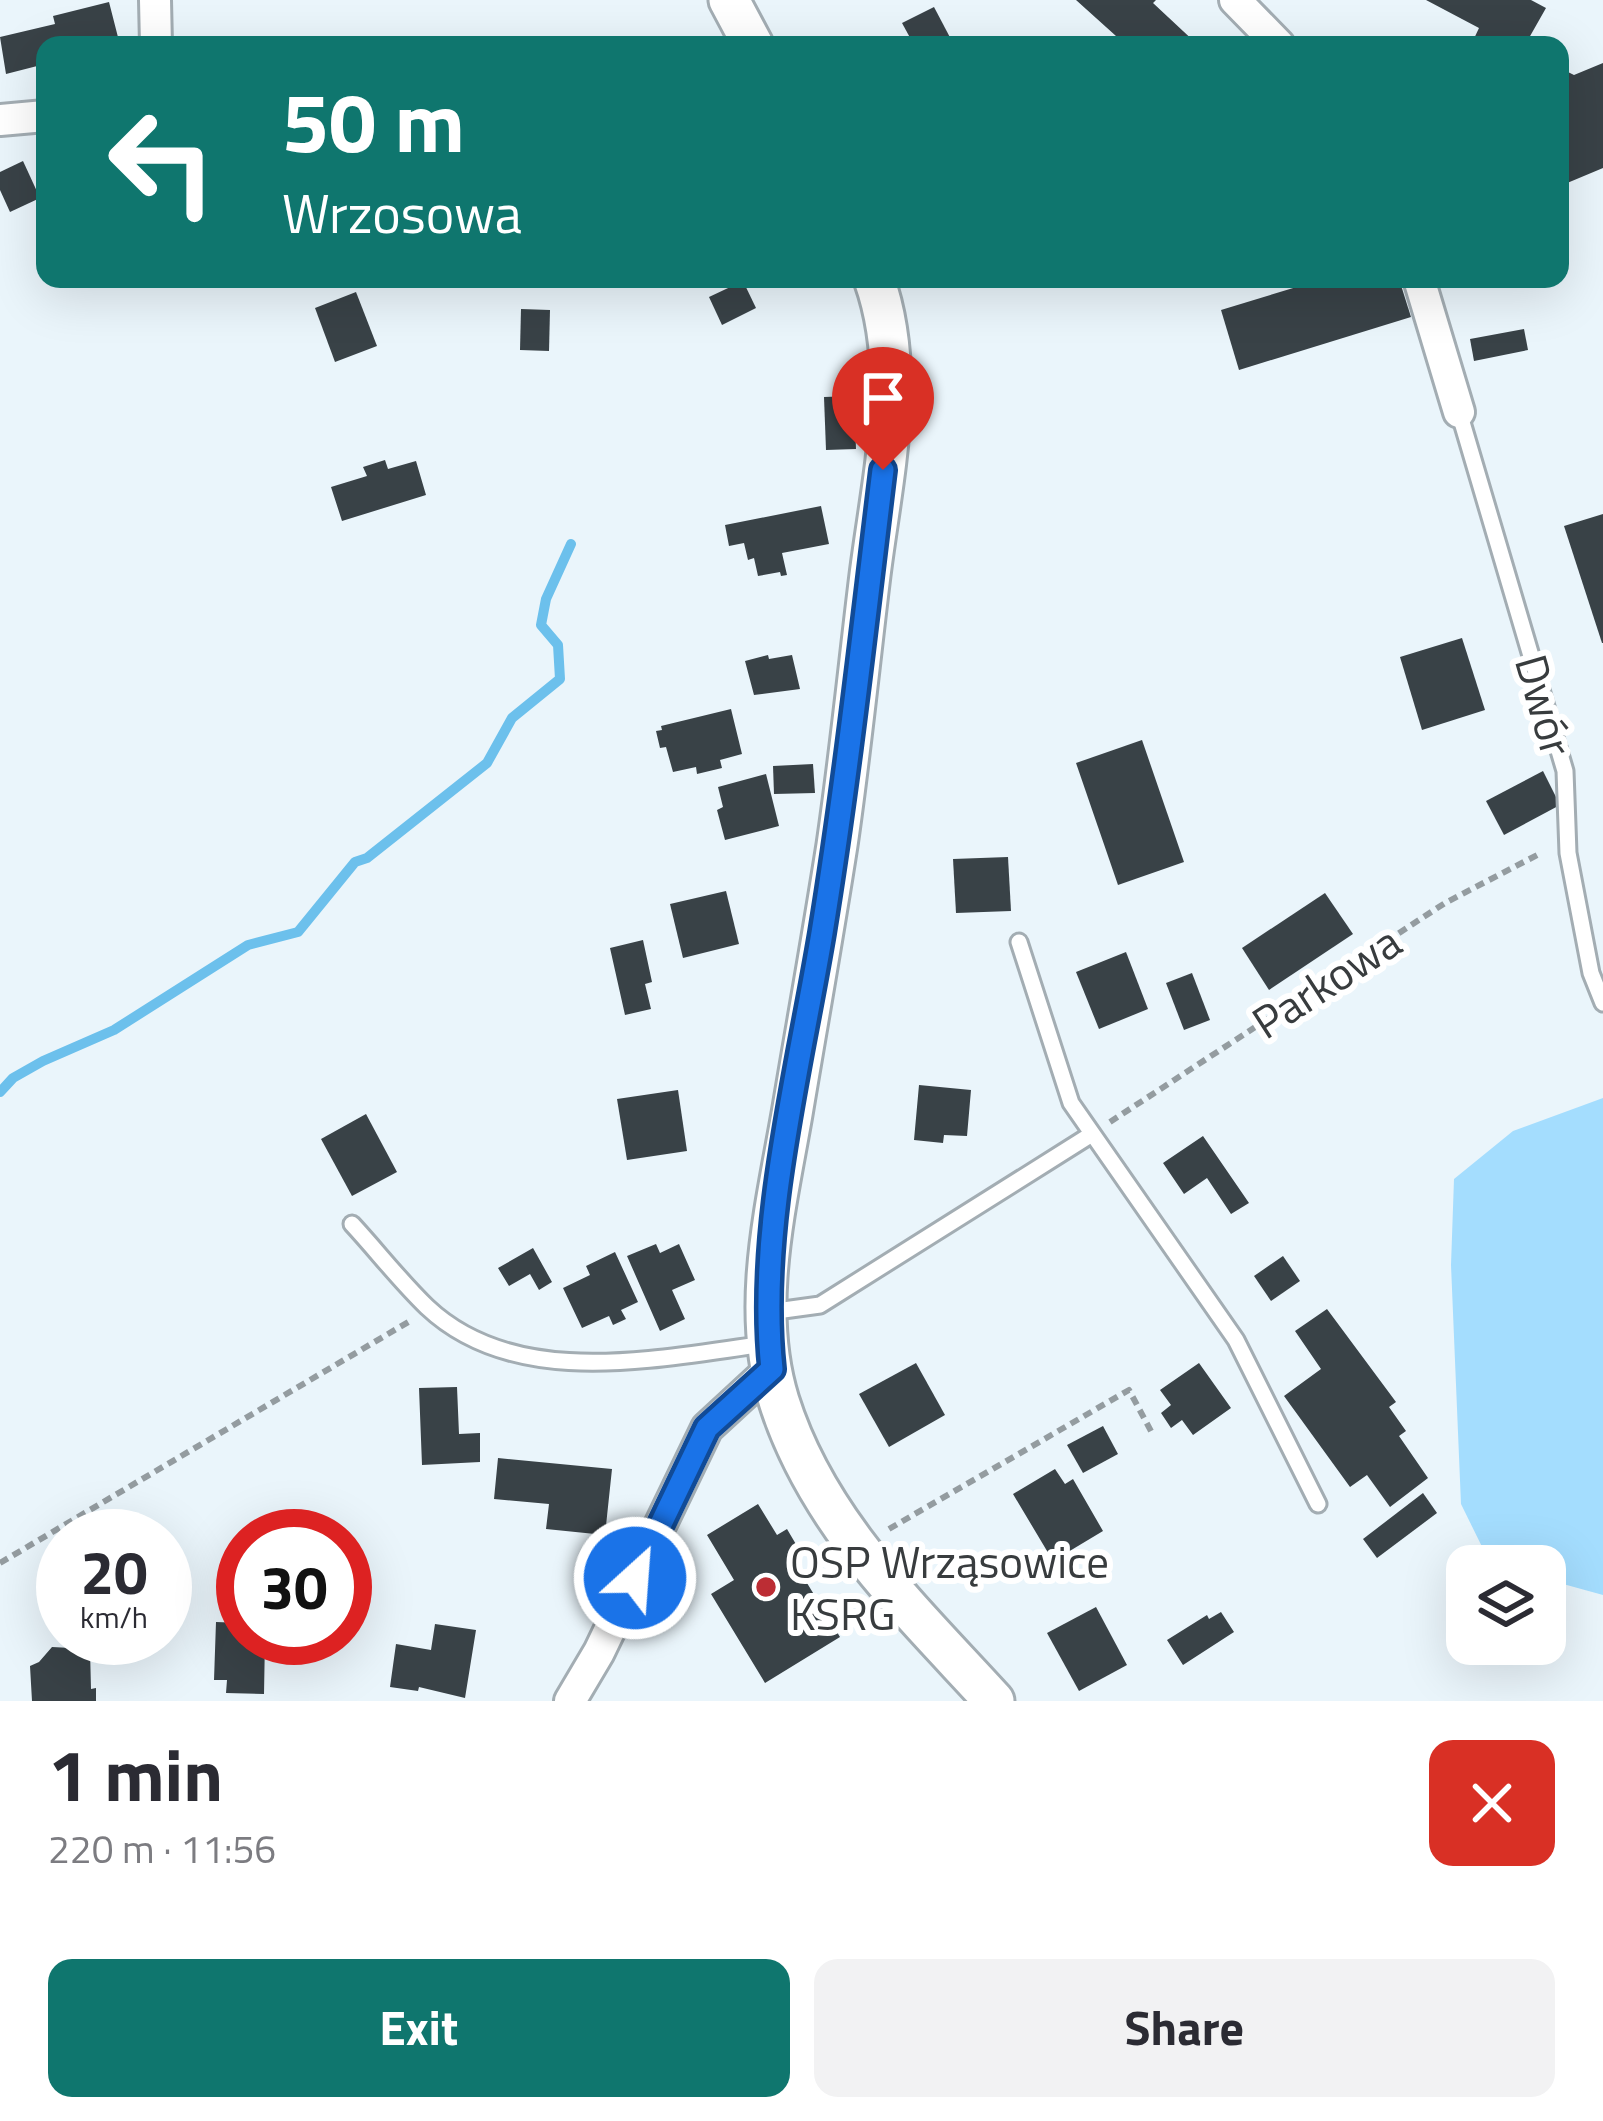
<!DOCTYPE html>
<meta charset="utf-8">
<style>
:root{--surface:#fff;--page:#f2f2f3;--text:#2b2b33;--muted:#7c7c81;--accent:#0f766e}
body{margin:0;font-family:"Titillium Web",sans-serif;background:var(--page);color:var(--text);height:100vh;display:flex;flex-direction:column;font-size:45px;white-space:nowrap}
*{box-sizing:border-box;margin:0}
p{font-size:39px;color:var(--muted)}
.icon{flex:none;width:66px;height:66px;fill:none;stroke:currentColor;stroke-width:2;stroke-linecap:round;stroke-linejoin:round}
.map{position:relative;height:1701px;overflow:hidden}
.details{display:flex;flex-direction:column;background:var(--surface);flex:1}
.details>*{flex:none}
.banner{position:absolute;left:36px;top:36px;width:1533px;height:252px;border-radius:24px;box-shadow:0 12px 48px #0002;background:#0f766e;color:#fff;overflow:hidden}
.tools{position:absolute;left:1446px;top:1545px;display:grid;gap:24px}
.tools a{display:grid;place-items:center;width:120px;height:120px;border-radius:24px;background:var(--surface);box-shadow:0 12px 48px #0002;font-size:60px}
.speed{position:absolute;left:36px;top:1509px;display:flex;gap:24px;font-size:60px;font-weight:700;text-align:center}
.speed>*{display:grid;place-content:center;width:156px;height:156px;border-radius:50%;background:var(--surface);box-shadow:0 12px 48px #0002;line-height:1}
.speed small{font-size:30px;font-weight:400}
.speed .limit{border:18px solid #d22;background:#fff;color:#111}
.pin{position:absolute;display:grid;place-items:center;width:102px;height:102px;color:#fff;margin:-123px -51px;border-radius:50% 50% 50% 0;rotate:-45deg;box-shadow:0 0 12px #0007}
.pin .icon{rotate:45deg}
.me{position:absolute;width:132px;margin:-66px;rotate:26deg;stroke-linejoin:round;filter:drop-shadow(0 0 9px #0008)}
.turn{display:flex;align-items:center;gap:42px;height:252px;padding:0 48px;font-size:54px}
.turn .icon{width:156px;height:156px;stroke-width:2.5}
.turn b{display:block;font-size:84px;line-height:102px}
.round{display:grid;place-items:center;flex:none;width:126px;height:126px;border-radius:24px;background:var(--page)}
.headline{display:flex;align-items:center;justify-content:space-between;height:204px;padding:0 48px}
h1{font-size:72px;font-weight:700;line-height:90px}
.primary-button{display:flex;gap:24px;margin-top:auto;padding:24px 48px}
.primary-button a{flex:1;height:138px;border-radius:24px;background:var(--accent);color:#fff;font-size:48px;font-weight:700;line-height:138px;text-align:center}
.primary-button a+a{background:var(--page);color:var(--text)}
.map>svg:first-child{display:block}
</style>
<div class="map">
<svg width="1603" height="1701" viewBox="0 0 1603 1701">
<rect width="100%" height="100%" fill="#eaf5fb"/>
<!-- green -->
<path fill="#a4ddfe" d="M1603 1098V1595L1545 1579V1566L1490 1563 1461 1504 1451 1265 1454 1179 1513 1131Z"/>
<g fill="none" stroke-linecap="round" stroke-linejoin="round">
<!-- stream -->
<path stroke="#6cc0ec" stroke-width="10" d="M0 1092 13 1078 43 1061 114 1030 248 945 298 932 355 862 367 858 487 763 512 718 560 679 558 645 541 625 546 599 571 544"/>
</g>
<!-- building -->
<g fill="#394247">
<path d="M1076 0H1156L1153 3 1198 45H1126Z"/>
<path d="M1426 0H1531L1546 8 1525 45H1471L1479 28Z"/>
<path d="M109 2 120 45H45V64L6 74 0 37 55 24 53 16Z"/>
<path d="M934 7 954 45H914L902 23Z"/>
<path d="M1603 63V168L1560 186V68L1574 75Z"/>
<path d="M23 161 40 198 10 212 0 190V172Z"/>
<path d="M1323 279H1399L1411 317 1239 370 1221 310Z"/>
<path d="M743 281 756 308 722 325 709 297Z"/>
<path d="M356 292 377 346 335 362 315 308Z"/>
<path d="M521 309 550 310 549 351 520 350Z"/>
<path d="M1524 329 1528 350 1474 361 1470 339Z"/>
<path d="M854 396 856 449 826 450 824 397Z"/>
<path d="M385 460 388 469 416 461 426 495 342 521 331 487 367 476 363 467Z"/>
<path d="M821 506 829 544 782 553 787 575 781 576 780 572 758 576 754 558 748 560 744 543 729 546 725 525Z"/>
<path d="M1603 514V643H1602L1564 526Z"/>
<path d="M1462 638 1485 710 1422 730 1400 657Z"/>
<path d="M768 655 769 659 792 655 800 689 754 695 745 661Z"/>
<path d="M731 709 742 754 720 760 722 768 697 774 696 767 673 772 666 747 660 748 656 731 662 730 661 726Z"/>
<path d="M1142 740 1184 862 1118 885 1076 763Z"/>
<path d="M813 764 815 793 774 794 773 766Z"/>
<path d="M1543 771 1560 805 1504 835 1486 801Z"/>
<path d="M766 774 779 826 725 840 717 810 723 807 718 787Z"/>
<path d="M1008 857 1011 911 956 913 953 859Z"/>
<path d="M726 891 739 944 683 958 670 904Z"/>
<path d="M1325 893 1353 934 1269 990 1242 948Z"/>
<path d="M643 940 652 982 645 984 651 1009 625 1015 610 948Z"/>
<path d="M1126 952 1148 1009 1099 1029 1076 972Z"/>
<path d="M1192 973 1210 1020 1184 1030 1166 983Z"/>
<path d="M919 1085 971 1090 967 1136 944 1135 943 1143 914 1140Z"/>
<path d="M678 1090 687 1151 627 1160 617 1099Z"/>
<path d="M366 1114 397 1172 352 1196 321 1139Z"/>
<path d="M1203 1136 1249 1203 1231 1214 1207 1178 1184 1194 1163 1163Z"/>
<path d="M656 1244 660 1253 679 1244 695 1280 672 1290 685 1319 660 1331 627 1256Z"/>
<path d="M533 1248 552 1282 539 1290 530 1274 509 1286 498 1268Z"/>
<path d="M615 1252 638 1302 621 1310 626 1319 613 1325 609 1316 582 1328 563 1288 590 1275 586 1266Z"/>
<path d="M1283 1256 1300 1281 1271 1301 1254 1276Z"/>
<path d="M1327 1309 1396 1402 1389 1407 1406 1431 1399 1436 1428 1478 1390 1507 1367 1475 1350 1487 1284 1396 1321 1369 1295 1331Z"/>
<path d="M916 1363 945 1415 889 1447 859 1394Z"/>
<path d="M1199 1363 1231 1408 1193 1435 1182 1420 1171 1428 1161 1413 1171 1405 1160 1390Z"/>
<path d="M457 1387 459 1434 480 1433V1462L422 1465 419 1388Z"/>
<path d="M1103 1426 1118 1454 1083 1473 1067 1445Z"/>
<path d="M498 1458 612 1469 605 1535 546 1529 549 1504 494 1499Z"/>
<path d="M1055 1469 1065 1484 1073 1479 1103 1531 1053 1561 1013 1494Z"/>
<path d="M1423 1493 1437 1513 1377 1558 1363 1539Z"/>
<path d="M758 1504 777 1535 787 1529 797 1546 788 1552 840 1637 765 1683 711 1594 734 1580 707 1535Z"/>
<path d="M1096 1607 1127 1665 1079 1691 1047 1633Z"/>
<path d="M1221 1612 1234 1632 1183 1665 1167 1640 1207 1615 1209 1619Z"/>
<path d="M216 1622 243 1623V1638H265L264 1694 226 1693 227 1680H214Z"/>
<path d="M435 1624 476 1630 465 1698 419 1687 418 1691 390 1687 396 1644 431 1650Z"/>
<path d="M52 1647 90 1649 91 1689 96 1688V1701H32L30 1666 39 1662Z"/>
</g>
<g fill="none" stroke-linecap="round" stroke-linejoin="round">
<defs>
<g id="service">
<path d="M1459 412 1565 771 1568 853 1591 973 1603 1003"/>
<path d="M1019 942 1071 1103 1236 1340 1318 1504"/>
<path d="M352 1224C377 1251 400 1281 427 1307 516 1391 658 1358 766 1344"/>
<path d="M769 1312 820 1305 1092 1134"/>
</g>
<g id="minor">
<path d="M155 0 156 45"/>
<path d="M1235 0 1279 45"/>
<path d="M0 120 45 116"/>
<path d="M1419 279 1459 412"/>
<path d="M570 1701 599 1652 707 1428 772 1368"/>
</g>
<g id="tertiary">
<path d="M729 0 753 45"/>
<path d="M874 279C908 374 882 479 870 575 859 665 850 756 837 845 823 935 807 1024 792 1114 776 1206 750 1309 779 1401 817 1522 911 1610 994 1701"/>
</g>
</defs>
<!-- service casing -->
<use href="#service" stroke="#a3adb3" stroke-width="21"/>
<!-- minor casing -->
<use href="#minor" stroke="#a3adb3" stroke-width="36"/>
<!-- tertiary casing -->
<use href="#tertiary" stroke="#a3adb3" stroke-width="45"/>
<!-- path -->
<g stroke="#949ca0" stroke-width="6" stroke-dasharray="9 6" stroke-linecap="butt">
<path d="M1110 1122 1445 903 1541 853"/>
<path d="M889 1529 1129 1390 1152 1433"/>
<path d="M0 1563 410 1321"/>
</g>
<!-- service -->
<use href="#service" stroke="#fff" stroke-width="15"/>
<!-- minor -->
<use href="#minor" stroke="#fff" stroke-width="30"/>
<!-- tertiary -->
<use href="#tertiary" stroke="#fff" stroke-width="39"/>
</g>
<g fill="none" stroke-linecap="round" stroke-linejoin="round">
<defs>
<path id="route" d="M635 1578 707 1428 772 1369C757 1230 799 1071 822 933 847 780 864 625 883 470"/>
</defs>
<!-- route casing -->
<use href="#route" stroke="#114b97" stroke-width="30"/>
<!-- route -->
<use href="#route" stroke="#1a73e8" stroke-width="21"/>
</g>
<!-- markers -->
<circle fill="#bc2d34" stroke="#fff" stroke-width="4.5" cx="766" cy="1587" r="12"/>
<g text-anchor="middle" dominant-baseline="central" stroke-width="12" stroke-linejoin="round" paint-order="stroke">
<!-- street labels -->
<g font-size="45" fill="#383c3e" stroke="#fff">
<text transform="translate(1545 705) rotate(74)">Dwór</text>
<text transform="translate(1326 981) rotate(-33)">Parkowa</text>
</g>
<!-- poi labels -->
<g font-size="45" fill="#383c3e" stroke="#fff" text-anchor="start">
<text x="790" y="1561">OSP Wrząsowice<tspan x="790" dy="52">KSRG</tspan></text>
</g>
</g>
</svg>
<div class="tools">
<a><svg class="icon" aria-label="layers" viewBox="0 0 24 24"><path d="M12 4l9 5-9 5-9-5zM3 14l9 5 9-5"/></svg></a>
</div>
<div class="speed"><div>20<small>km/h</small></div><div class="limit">30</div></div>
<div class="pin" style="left:883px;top:470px;background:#d93025"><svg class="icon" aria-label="arrive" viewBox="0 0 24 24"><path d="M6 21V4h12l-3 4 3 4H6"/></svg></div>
<svg class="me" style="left:635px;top:1578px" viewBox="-20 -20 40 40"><circle r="17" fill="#1a73e8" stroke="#fff" stroke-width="3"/><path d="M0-11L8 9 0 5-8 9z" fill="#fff"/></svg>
<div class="banner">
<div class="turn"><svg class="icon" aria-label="left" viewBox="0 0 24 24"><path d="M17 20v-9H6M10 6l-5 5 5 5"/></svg><div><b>50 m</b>Wrzosowa</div></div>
</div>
</div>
<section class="details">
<div class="headline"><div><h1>1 min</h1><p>220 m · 11:56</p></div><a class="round" style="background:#d93025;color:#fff"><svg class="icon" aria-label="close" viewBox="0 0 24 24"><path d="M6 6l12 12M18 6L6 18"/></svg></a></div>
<div class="primary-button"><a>Exit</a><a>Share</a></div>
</section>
